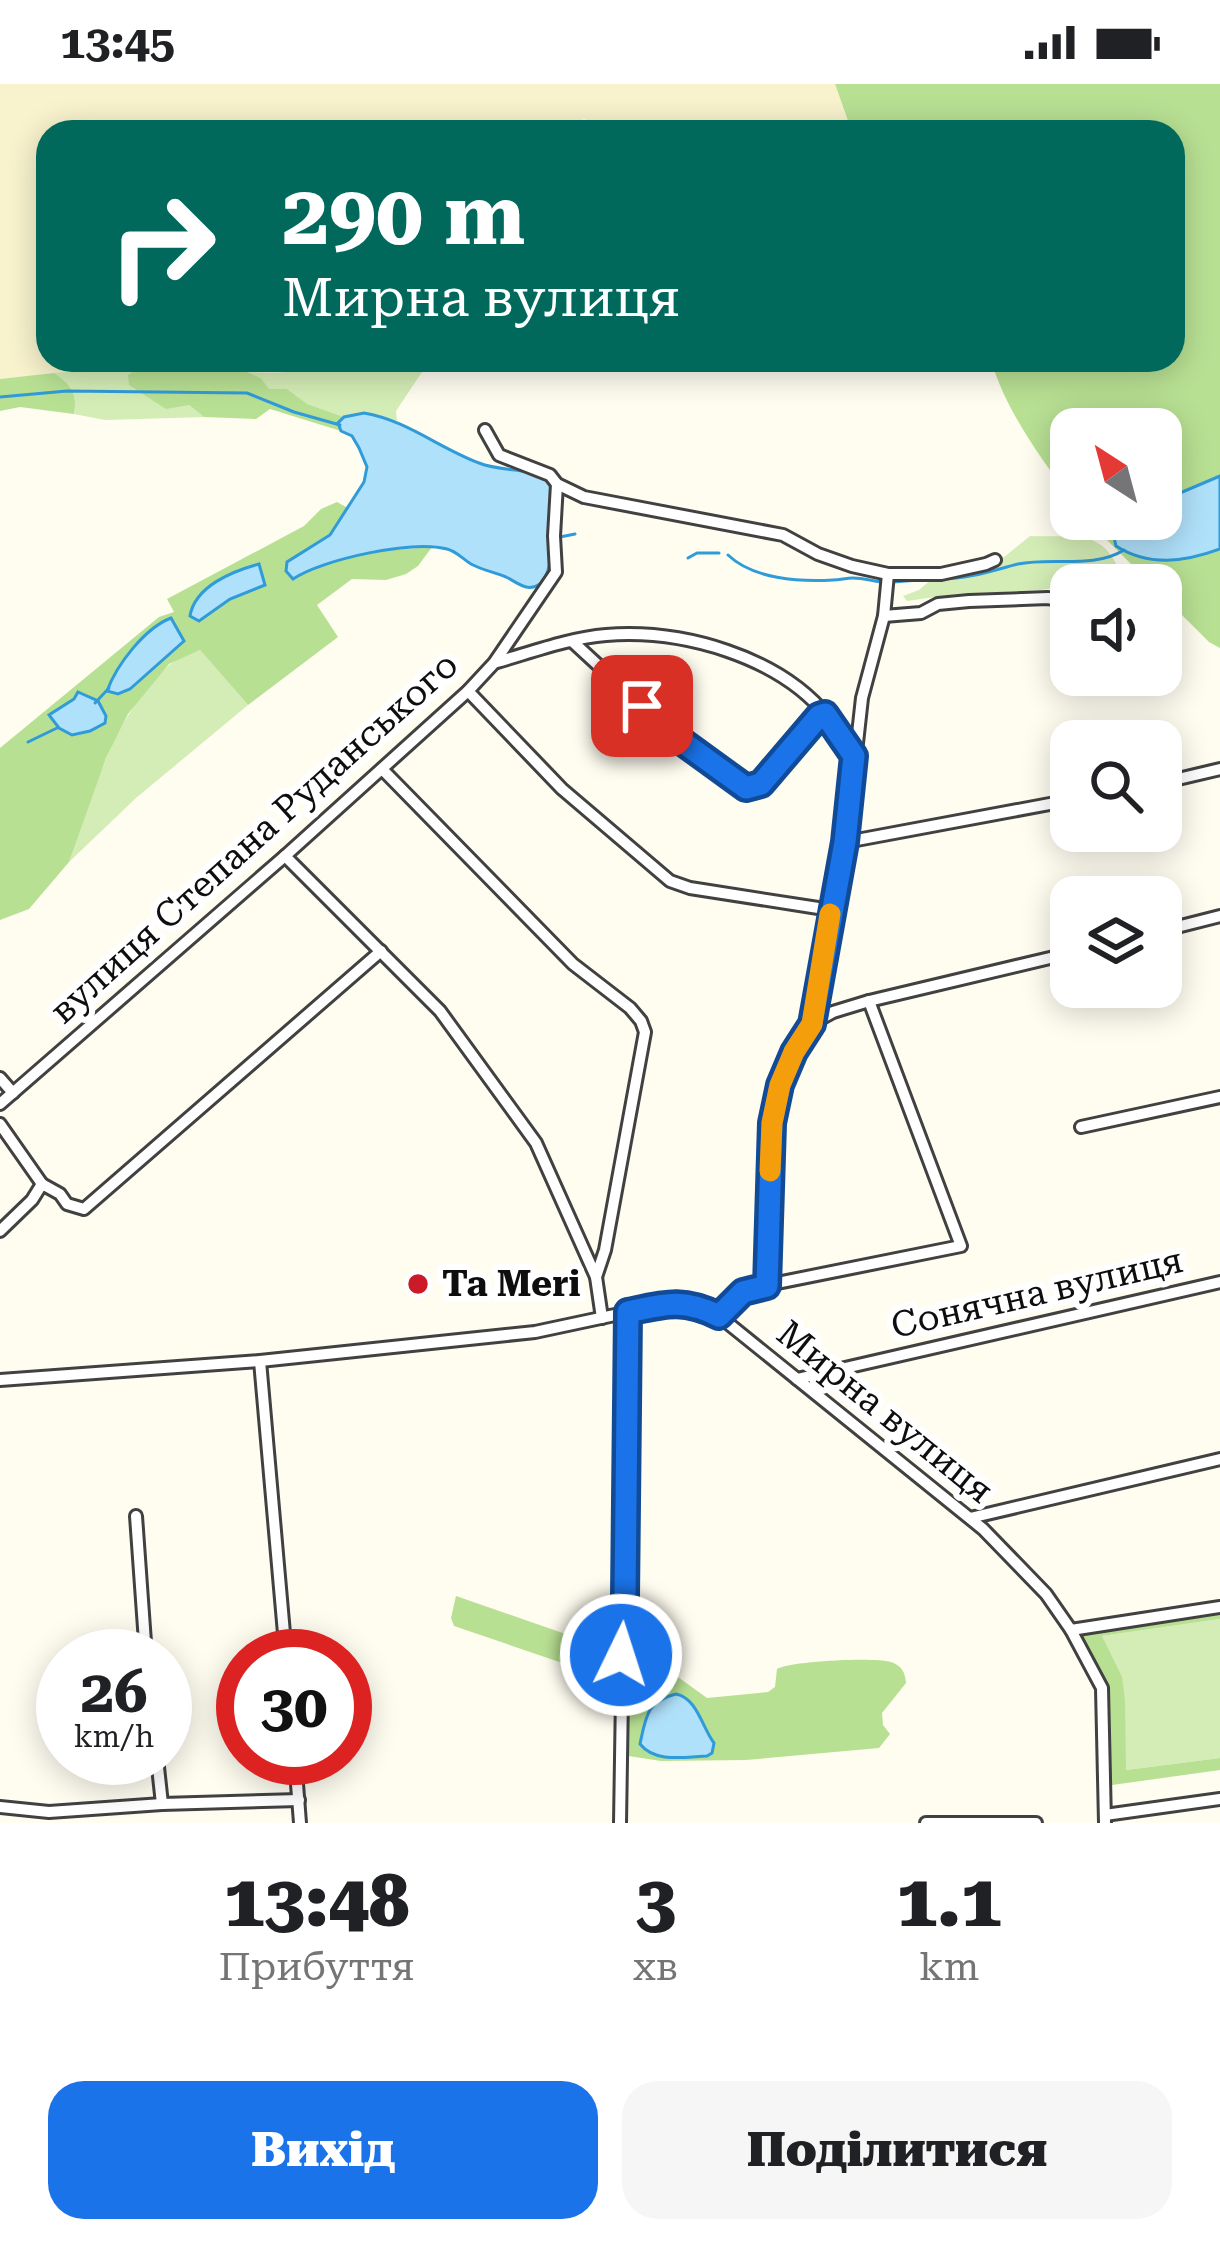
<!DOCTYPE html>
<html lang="uk">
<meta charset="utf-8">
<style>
:root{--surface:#fff;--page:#f6f6f6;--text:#202124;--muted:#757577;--accent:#1a73e8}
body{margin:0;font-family:"Roboto Serif",serif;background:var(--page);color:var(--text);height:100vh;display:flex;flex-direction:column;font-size:45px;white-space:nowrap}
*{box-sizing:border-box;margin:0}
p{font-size:39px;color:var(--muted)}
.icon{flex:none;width:66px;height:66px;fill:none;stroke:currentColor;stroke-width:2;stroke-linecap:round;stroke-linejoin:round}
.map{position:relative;height:1739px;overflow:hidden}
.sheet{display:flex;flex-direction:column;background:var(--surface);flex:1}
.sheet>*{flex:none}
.guide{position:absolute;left:36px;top:36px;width:1149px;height:252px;border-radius:36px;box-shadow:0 6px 30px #0003;background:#00695c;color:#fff;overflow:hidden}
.needle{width:78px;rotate:324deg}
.buttons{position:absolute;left:1050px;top:324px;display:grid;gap:24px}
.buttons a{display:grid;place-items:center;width:132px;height:132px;border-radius:24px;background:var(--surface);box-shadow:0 6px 30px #0003;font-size:60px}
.speed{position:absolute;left:36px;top:1545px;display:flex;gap:24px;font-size:60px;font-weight:700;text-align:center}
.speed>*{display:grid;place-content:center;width:156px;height:156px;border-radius:50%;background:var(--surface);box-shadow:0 6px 30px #0003;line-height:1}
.speed small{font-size:30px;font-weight:400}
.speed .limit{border:18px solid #d22;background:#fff;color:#111}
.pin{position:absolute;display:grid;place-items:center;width:102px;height:102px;color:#fff;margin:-51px;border-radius:24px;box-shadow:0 6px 18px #0006}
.me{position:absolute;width:132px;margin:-66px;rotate:4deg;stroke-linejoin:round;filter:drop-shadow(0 0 9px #0008)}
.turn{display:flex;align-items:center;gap:42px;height:252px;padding:0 48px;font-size:54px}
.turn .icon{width:156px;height:156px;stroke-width:2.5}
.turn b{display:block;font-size:84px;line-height:102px}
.eta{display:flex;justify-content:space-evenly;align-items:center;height:204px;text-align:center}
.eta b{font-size:72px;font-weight:800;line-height:84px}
.primary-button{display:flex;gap:24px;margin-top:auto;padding:24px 48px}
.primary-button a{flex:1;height:138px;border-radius:36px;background:var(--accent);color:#fff;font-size:48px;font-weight:800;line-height:138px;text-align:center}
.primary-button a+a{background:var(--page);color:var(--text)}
.status{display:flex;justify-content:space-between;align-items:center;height:84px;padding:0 60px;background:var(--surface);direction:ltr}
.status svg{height:33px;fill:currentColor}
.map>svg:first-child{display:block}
</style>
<div class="status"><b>13:45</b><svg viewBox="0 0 49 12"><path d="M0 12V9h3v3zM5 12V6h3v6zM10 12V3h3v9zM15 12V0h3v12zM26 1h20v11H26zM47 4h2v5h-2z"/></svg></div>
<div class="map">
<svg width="1220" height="1739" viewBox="0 0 1220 1739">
<rect width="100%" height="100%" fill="#fffcf0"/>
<!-- farmland -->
<path fill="#f8f3cd" d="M0 0H835L852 48H612L583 34 574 48H48V276H430L428 279 271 289 142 281 0 295Z"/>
<!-- green -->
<g fill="#d4edb6">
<path d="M428 279 396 327 397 337 364 329 344 333 306 320 287 305 269 306 261 294 247 288 271 289Z"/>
<path d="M142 281 128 291 189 321 204 333 105 336 74 330C78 310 71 300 54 289Z"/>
<path d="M1030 452C1076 454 1105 443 1122 494L1040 506 956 510 907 517 903 512 919 506 932 495 993 482Z"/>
<path d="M200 566 248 621 136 714 69 778C93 709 112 635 167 583 175 575 189 571 200 566Z"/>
<path d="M1220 1535V1674L1125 1686V1616L1102 1552Z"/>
</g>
<!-- forest -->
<g fill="#b8e093">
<path d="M835 0H1220V392L1161 417V345H1071V415C1040 373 1006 327 991 276H1173V48H852Z"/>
<path d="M142 281 247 288 261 294 269 305H287L307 320 344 333 338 339 341 347 270 325 256 335 204 333 189 321 166 325 129 301 128 291Z"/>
<path d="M54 289C71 300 78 310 74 330L20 323 0 327V295Z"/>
<path d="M337 418 348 424 330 451 287 479 311 483 381 467 432 463 418 482 406 490 386 496 352 495 317 521 338 553 248 621 200 566 169 580 128 630 106 674 69 778 29 825 0 836V664L159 533 174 528 167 515 304 442 321 425Z"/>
<path d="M1086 435H1122L1113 449 1167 477 1220 465V564L1209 558 1161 510V501H1152Z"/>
<path d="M456 1512 629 1572 643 1586 678 1593 707 1614 768 1608 775 1603 777 1585C791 1577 874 1573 891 1578 902 1582 905 1588 906 1599L882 1629 883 1641 890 1650 879 1664 746 1676 661 1677 622 1671 621 1599 454 1542 451 1534Z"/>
<path d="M1220 1526V1535L1102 1552 1122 1593 1125 1616 1126 1686 1220 1674V1686L1105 1702 1103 1612 1071 1546Z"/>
</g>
<!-- water -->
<g fill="#b0e1fb" stroke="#309bd9" stroke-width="3">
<path d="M364 329C406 336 439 364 479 379 504 389 531 382 552 399 552 420 557 488 540 500 527 509 517 498 506 493 494 488 482 486 471 480 463 475 456 467 447 465 412 456 323 475 293 495L286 487 287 478 330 451 364 398 367 383 359 364 352 352 341 347 338 339 344 333Z"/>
<path d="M1220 392V465C1185 478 1149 483 1116 462L1113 449 1122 435H1161V417Z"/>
<path d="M259 480 265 501 230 515 199 537 190 532C195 502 233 487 259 480Z"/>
<path d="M171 534 184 557 130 605 118 610 107 607C117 580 145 544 171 534Z"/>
<path d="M78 608 98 617 106 632 105 639 90 647 72 651 59 644 49 631 74 615Z"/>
<path d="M676 1610C697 1614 702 1643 714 1659L712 1669 707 1672C684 1673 655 1679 640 1660 646 1632 647 1617 676 1610Z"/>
</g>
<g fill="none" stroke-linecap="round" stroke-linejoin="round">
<!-- stream -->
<g stroke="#309bd9" stroke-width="3">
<path d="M0 313 67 307 247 309 294 328 340 341"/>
<path d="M560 453 575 450"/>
<path d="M728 471C753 495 799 498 833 496 840 496 846 494 853 494 863 494 873 497 883 498"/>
<path d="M688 474 697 469H719"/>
<path d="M941 495C968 495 991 487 1018 480 1052 473 1094 485 1124 466"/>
<path d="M893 498 931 495"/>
<path d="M95 619 109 604"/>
<path d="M28 658 57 644"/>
</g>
<defs>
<g id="minor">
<path d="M485 346 499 371 550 391 557 400 584 413 783 451 818 470 852 482 888 490H941L986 480 995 476"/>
<path d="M884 532 921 529 938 520 969 517 1048 514 1071 519"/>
<path d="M573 558 677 654 747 703 762 701 819 632 825 630"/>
<path d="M497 578C532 568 570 554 606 551 682 545 779 572 828 633 837 645 845 659 854 672"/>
<path d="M468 607 562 705 670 797 690 804 831 826"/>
<path d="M382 685 573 880 630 924 641 937 645 948 605 1166 596 1193"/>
<path d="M1161 699 1220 685"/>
<path d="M846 758 1071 716"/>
<path d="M285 772 440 927 536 1059 596 1193 602 1234"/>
<path d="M1161 847 1220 832"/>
<path d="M811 940 833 928 869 917 1071 869"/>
<path d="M0 994 13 1009"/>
<path d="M0 1020 285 772 468 607 494 579 556 488 554 452 557 400"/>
<path d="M0 1040 42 1100 32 1116 0 1147"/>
<path d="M1081 1043 1220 1013"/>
<path d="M42 1100 60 1110 67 1120 84 1125 381 867"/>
<path d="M767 1201 772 1039 780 1001 794 968 811 940 846 758 862 614 884 532 888 490"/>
<path d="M719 1232 736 1213 752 1204 961 1162 869 917"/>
<path d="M260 1277 286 1572"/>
<path d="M797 1295 1220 1198"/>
<path d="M0 1296 260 1277 535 1248 671 1219 702 1223 719 1232 983 1445 1046 1510 1071 1546 1102 1604 1105 1739"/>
<path d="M136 1432 146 1572"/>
<path d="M970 1434 1220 1375"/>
<path d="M1071 1546 1220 1523"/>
<path d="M157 1674 162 1720"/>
<path d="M295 1674 300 1739"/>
<path d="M0 1723 49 1728 162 1720 299 1716"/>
<path d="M1105 1731 1220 1715"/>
<path d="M620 1739 628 1228"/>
<path d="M926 1739H1036"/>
</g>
</defs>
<!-- minor casing -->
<use href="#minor" stroke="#414141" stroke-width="16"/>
<!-- minor -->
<use href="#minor" stroke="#fff" stroke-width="10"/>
</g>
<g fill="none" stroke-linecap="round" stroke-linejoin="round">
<defs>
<path id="route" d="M621 1571 625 1513 628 1228C665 1220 683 1214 719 1232L743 1208 767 1202 772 1039 780 1001 794 968 812 940 845 758 854 672 825 630 819 632 761 700 746 704 677 654 642 622"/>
</defs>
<!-- route casing -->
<use href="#route" stroke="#114b97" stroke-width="30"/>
<!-- route -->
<use href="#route" stroke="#1a73e8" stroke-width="21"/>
<!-- slow -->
<path stroke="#f59e0b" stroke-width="21" d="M770 1087 772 1039 780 1001 794 968 812 940 830 830"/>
</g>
<!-- markers -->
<circle fill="#cb1a28" stroke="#fff" stroke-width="4.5" cx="418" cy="1200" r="12"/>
<g text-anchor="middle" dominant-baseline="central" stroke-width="12" stroke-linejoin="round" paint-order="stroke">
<!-- street labels -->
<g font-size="36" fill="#0e0e0e" stroke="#fff">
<text transform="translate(254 754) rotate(-42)">вулиця Степана Руданського</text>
<text transform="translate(1037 1209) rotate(-13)">Сонячна вулиця</text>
<text transform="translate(885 1328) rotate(39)">Мирна вулиця</text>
</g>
<!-- poi labels -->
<g font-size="36" font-weight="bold" fill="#0e0e0e" stroke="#fff" text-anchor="start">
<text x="442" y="1200">Ta Meri</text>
</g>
</g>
</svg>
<div class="buttons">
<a><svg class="needle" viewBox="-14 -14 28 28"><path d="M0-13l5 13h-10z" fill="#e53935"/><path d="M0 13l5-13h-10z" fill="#757577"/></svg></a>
<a><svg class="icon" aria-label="sound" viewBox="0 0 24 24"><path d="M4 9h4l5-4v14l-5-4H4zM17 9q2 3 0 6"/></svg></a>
<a><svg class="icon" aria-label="search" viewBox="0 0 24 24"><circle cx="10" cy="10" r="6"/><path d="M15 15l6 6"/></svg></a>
<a><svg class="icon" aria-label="layers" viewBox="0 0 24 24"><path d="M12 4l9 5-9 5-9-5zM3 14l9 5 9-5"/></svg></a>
</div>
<div class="speed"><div>26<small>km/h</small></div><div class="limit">30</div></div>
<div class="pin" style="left:642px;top:622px;background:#d93025"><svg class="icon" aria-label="arrive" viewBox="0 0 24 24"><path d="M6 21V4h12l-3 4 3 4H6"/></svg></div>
<svg class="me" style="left:621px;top:1571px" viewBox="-20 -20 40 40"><circle r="17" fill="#1a73e8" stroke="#fff" stroke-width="3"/><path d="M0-11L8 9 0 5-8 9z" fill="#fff"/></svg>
<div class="guide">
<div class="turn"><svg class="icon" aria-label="right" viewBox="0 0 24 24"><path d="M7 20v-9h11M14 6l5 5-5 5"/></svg><div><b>290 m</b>Мирна вулиця</div></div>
</div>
</div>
<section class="sheet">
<div class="eta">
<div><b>13:48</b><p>Прибуття</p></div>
<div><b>3</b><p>хв</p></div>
<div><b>1.1</b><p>km</p></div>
</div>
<div class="primary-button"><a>Вихід</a><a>Поділитися</a></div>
</section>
